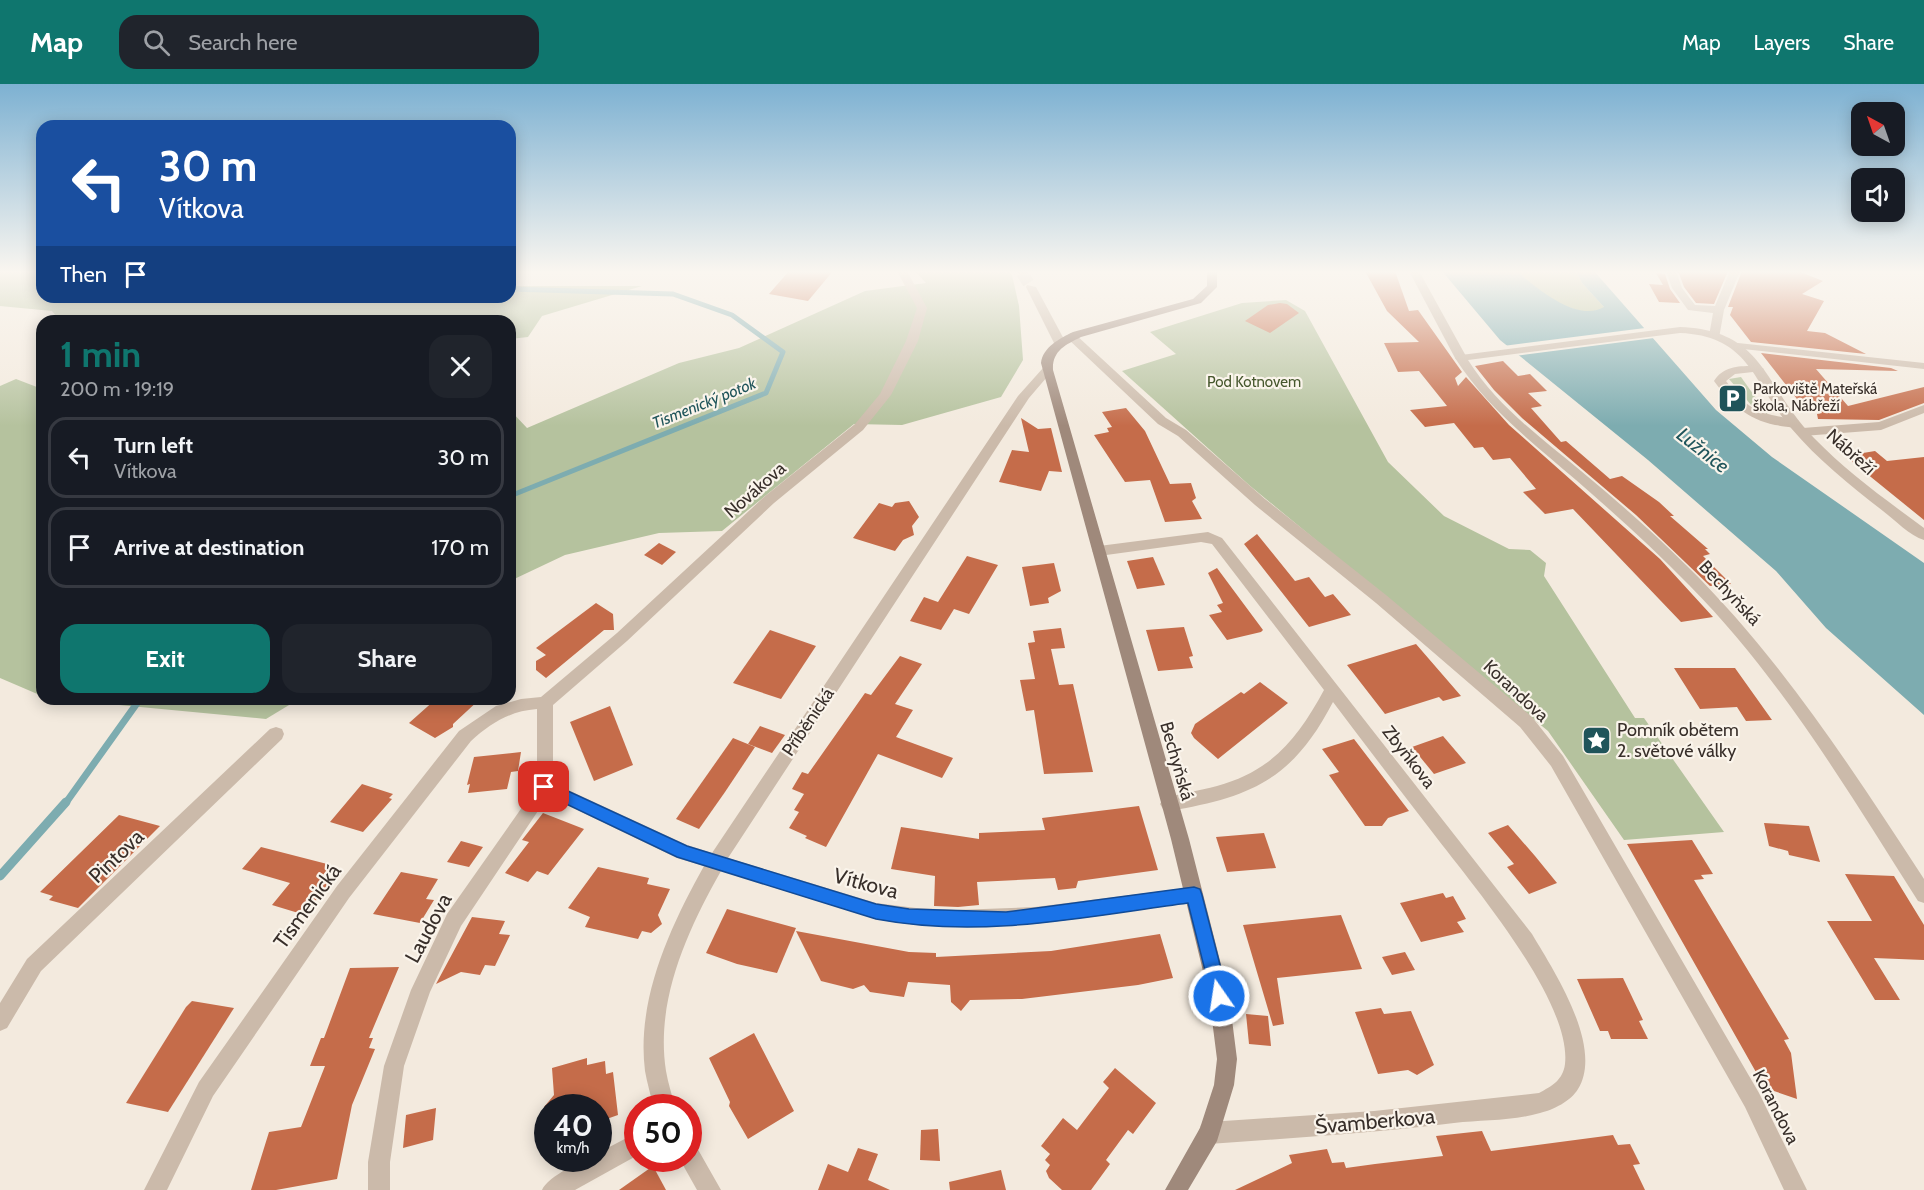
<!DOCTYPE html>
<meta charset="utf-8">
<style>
:root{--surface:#171b24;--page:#20242c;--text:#f1f3f6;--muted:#9ea1a6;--line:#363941;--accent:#0f766e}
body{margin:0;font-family:Cabin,sans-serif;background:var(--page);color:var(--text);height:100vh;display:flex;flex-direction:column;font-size:22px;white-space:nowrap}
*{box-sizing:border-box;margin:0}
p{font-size:20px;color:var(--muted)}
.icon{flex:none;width:33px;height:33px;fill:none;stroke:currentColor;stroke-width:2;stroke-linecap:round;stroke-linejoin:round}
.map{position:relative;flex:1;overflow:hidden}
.sheet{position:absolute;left:36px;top:231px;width:480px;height:390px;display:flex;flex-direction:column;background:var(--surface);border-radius:18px;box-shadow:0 3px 15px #0003}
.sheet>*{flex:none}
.hud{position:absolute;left:36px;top:36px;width:480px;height:183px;border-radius:18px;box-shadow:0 3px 15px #0003;background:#1a4fa0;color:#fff;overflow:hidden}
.needle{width:39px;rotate:320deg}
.buttons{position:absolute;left:1851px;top:18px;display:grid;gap:12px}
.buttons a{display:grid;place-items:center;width:54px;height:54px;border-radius:12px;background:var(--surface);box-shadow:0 3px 15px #0003;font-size:30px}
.speed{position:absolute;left:534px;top:1010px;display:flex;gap:12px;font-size:30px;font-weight:700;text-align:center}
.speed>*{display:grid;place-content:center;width:78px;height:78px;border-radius:50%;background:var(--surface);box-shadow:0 3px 15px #0003;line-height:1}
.speed small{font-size:15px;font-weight:400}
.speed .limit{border:9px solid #d22;background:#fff;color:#111}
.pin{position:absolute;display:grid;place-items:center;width:51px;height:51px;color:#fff;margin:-26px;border-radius:12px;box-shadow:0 3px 9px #0006}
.me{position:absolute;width:66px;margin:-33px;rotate:347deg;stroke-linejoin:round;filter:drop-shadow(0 0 4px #0008)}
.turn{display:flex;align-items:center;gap:21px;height:126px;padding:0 24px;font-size:27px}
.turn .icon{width:78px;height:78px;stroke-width:2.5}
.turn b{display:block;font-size:42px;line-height:51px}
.then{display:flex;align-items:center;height:57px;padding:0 24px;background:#0003;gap:12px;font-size:22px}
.round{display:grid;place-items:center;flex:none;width:63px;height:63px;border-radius:18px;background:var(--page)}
.overview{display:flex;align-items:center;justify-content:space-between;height:102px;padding:0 24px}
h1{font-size:36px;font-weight:700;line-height:45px;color:var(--accent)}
.action{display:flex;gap:12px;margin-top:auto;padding:12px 24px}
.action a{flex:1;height:69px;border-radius:18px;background:var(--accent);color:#fff;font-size:24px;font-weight:700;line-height:69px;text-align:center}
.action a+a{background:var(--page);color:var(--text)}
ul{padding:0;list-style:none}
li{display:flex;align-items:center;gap:18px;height:81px;margin:0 12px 9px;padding:0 12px;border:3px solid var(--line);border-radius:18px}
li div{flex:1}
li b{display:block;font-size:22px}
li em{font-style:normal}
header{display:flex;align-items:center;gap:36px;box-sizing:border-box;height:84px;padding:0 30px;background:var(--accent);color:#fff}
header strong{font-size:28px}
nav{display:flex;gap:33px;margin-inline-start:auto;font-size:21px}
.search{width:420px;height:54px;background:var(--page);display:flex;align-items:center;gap:15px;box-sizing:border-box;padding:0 21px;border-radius:18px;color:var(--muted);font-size:22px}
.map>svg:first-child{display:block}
</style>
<header>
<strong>Map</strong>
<div class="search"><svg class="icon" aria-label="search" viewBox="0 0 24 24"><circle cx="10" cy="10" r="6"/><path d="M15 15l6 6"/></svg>Search here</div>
<nav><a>Map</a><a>Layers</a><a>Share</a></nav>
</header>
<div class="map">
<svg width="1924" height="1106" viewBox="0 0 1924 1106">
<rect width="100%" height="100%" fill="#f3eade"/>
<!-- green -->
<g fill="#b5c29e">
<path d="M0 187H42V213H510V202H642L542 232 528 253 510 255V237H60L52 227 0 222Z"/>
<path d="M915 187H1009L1012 191 1019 222 1023 276 1001 313 902 341 854 340 722 447 659 449 565 471 510 497V326L527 344 679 279 739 264 865 207 926 199Z"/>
<path d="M1517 187H1576L1582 199 1605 224C1575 238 1537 206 1517 187Z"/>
<path d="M1286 216 1305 227 1388 378 1444 432 1509 465 1530 466 1546 479 1544 492 1635 634H1644L1724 748 1624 756 1548 647 1249 401 1122 287 1176 270 1150 248 1242 219Z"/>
<path d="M1741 293 1768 331 1752 322 1729 295Z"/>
<path d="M16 295 42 305V612L0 594V302Z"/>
<path d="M56 615H299L266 635Z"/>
</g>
<!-- water -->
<path fill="#7dacb0" d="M1442 187H1517C1536 204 1578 239 1604 223L1582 199 1576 187H1594L1716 326 1772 373 1924 479V631L1826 544 1776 487 1648 376 1500 256Z"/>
<!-- pier -->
<path fill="#f3eade" d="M1645 244 1654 254 1515 272 1503 262Z"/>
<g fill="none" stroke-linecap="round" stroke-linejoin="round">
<!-- stream-far2 -->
<path stroke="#7dacb0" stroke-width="5" d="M510 205 673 210 732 231 783 268 766 309 510 412"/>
<!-- stream-far1 -->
<path stroke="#7dacb0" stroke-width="7" d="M65 720 140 615"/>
<!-- stream -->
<path stroke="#7dacb0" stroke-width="9" d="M0 792 66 718"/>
</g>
<!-- building -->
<g fill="#c56c4a">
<path d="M789 187H833L808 217 769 210Z"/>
<path d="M1365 187H1395L1409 227 1418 226 1462 288 1455 294 1458 302 1466 293 1509 341 1660 475 1713 533 1681 538 1573 425 1545 430 1523 408 1536 405 1510 374 1493 376 1483 363 1474 364 1454 339 1425 343 1410 326 1447 322 1419 287 1398 288 1384 259 1419 258 1387 227Z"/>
<path d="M1678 187H1728L1714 220 1696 219 1684 203Z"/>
<path d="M1742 187H1798L1823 197 1802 210 1824 217 1807 247 1825 249 1866 270 1751 258 1730 231 1733 223H1728Z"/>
<path d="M1656 189 1665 190 1670 205 1680 219 1659 218 1649 200 1663 201Z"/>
<path d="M1280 219 1287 220 1299 229 1270 249 1245 237 1268 221Z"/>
<path d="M1761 269 1891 284 1898 287 1816 285 1848 322 1924 303V319L1879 336 1818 335 1817 330 1822 329 1811 315H1797Z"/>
<path d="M1503 277 1518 292 1530 290 1547 307 1528 309 1542 322 1531 324 1561 358 1566 357 1610 395 1622 392 1659 418 1674 432H1670L1708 465H1705L1710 470 1703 472 1731 500 1710 502 1636 431 1522 334 1494 306 1475 282Z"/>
<path d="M1126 324 1145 347 1170 400 1191 399 1196 414 1192 417 1202 435 1165 438 1150 396 1125 398 1094 351 1109 348 1107 344 1112 343 1102 328Z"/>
<path d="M1021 334 1038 345 1051 344 1062 388 1049 387 1041 407 999 398 1012 366 1029 368Z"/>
<path d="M1875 367 1887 377 1924 373V436L1845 372Z"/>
<path d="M909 417 919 433 912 442 914 451 903 456 895 467 853 454 879 419 892 423 895 419Z"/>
<path d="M1257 450 1295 497 1309 493 1325 513 1333 510 1351 531 1309 543 1244 460Z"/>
<path d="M659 459 676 468 662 481 644 471Z"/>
<path d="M967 472 998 481 969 530 954 525 941 546 910 537 924 513 938 518Z"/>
<path d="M1153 473 1165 501 1137 505 1127 477Z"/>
<path d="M1054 479 1061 507 1048 514 1049 519 1030 522 1022 483Z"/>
<path d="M1217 484 1263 546 1261 548 1227 556 1209 531 1222 528 1217 521 1223 519 1208 489Z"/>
<path d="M596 519 613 530 614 546H604L546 594 536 586V577L546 571 536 564Z"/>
<path d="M1184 543 1193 572 1189 573 1193 584 1158 587 1146 546Z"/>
<path d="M1061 544 1065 564 1051 565 1059 601 1073 600 1093 688 1044 690 1034 626 1026 627 1020 596 1035 595 1028 559 1035 558 1033 547Z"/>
<path d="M770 546 816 562 781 615 733 599Z"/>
<path d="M1416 560 1461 612 1443 617 1439 613 1385 630 1347 581Z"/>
<path d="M900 572 922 580 895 620 913 626 896 653 953 674 942 694 878 670 826 763 805 754 807 752 789 744 799 728 794 726 804 710 792 705 802 688 808 690 865 609 871 611Z"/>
<path d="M1674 584H1735L1772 636 1746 637 1737 623 1700 625Z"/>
<path d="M1260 598 1288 619 1218 675 1194 654 1191 649 1195 640 1241 608 1244 610Z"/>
<path d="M436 615H480L453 640V643L435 654 409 639Z"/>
<path d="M610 622 633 681 594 697 570 638Z"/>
<path d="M760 642 785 651 772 669 748 660Z"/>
<path d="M1443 652 1466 679 1434 690 1412 663Z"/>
<path d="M733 654 755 663 725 708 699 745 676 735Z"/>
<path d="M1354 655 1409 727 1388 734 1382 742H1365L1329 691 1339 688 1322 665Z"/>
<path d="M521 668 518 687 511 688 507 705 468 709 470 700 467 701 474 673Z"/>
<path d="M362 700 393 710 389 714 392 715 363 748 330 738Z"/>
<path d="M1139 722 1158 786 1078 797 1076 804 1058 806 1055 794 977 798 979 821 958 823 934 822 935 792 891 785 901 743 979 755V749L1045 746 1042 734Z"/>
<path d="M543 729 584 745 548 791 537 787 528 798 505 789 529 758 522 756Z"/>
<path d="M119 731 160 742 78 824 49 816 53 812 40 808Z"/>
<path d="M1764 739 1809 742 1820 778 1789 771 1788 767 1769 762Z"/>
<path d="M1508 741 1535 772 1557 799 1529 810 1507 783 1514 780 1488 749Z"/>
<path d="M1264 749 1276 784 1227 788 1216 753Z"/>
<path d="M1692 756 1713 790 1701 791 1704 795 1694 796 1789 955 1784 956 1791 969 1797 1015 1771 1006 1761 997 1627 760Z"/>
<path d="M461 757 483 763 469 783 447 778Z"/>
<path d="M261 763 331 781 323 791 333 794 305 831 272 821 290 799 242 785Z"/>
<path d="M598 783 649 794 647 800 670 805 658 831 662 840 651 849 642 847 638 855 585 843 590 833 568 824Z"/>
<path d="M401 788 438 795 426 815 434 816 420 839 373 830Z"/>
<path d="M1845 790 1894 792 1924 841V876L1874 874 1900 916H1875L1827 837H1872Z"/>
<path d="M1443 809 1446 814 1453 812 1466 835 1457 838 1464 848 1421 858 1400 819Z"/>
<path d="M727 825 796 844 777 889 737 880 706 869Z"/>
<path d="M1341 831 1362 885 1277 894 1284 940 1273 942 1243 841Z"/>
<path d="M472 833 505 837 499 850 510 851 495 882 485 881 480 891 461 888 436 900Z"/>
<path d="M796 847 909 868 936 869V873L1051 867 1160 850 1173 894 1138 901 1022 915 970 916 961 927 951 918 950 901 908 898 904 913 870 908 864 901 853 905 821 897Z"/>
<path d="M1405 868 1415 886 1392 891 1382 873Z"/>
<path d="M399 883 369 954H373L369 964 375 965 352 1021 337 1095 276 1106H251L269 1048 301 1043 325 982H310L321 954H324L350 884Z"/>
<path d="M1623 894 1643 936 1639 937 1648 955H1611L1608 947H1600L1577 895Z"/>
<path d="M192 917 234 924 168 1028 126 1019 186 923Z"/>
<path d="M1381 924 1384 930 1411 927 1434 981 1417 991 1408 986 1378 990 1355 928Z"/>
<path d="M1246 930 1268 932 1271 962 1249 960Z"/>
<path d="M754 949 794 1027 748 1055 729 1022 730 1018 709 974Z"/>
<path d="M587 974V981L605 977 606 990 613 988 618 1031 598 1038V1023H544L554 1011 552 984Z"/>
<path d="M1115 984 1156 1019 1133 1050 1128 1046 1106 1076 1110 1080 1091 1106H1062L1049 1094 1046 1087 1050 1081 1045 1076 1050 1070 1041 1062 1063 1034 1077 1046 1109 1004 1103 998Z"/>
<path d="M436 1024 433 1056 403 1064 406 1031Z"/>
<path d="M938 1045 940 1077 920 1076 921 1046Z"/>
<path d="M1482 1047 1491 1067 1613 1051 1618 1061 1630 1060 1640 1080 1633 1081 1645 1106H1235L1292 1079 1289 1071 1327 1065 1332 1079 1344 1078 1346 1084 1375 1080 1443 1072 1436 1052Z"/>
<path d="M858 1064 878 1070 868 1096 890 1106H818L828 1080 848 1088Z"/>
<path d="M653 1082 666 1106H619Z"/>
<path d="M1001 1086 1006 1106H950L949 1098Z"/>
</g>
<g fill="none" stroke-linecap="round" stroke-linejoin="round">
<!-- minor-tunnel -->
<path stroke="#cec5ba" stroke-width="12" stroke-dasharray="12 6" stroke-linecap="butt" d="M1022 189 1031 203"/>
<!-- minor -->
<g fill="#cbbaaa" fill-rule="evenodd">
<path d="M897 187H907L927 224 918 257 891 311 863 346 774 419 627 557 553 621V699L687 761 712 769 1018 312 1043 284 1047 283 1053 286 1029 314 728 774 876 819 916 824 956 826 1035 823 1194 803 1200 805 1203 811 1200 817 1035 840 956 843 916 841 876 835 721 787C687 847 655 917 666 987 668 999 672 1011 675 1023H653C651 1011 647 999 645 987 636 916 670 843 704 782L677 774 548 712 461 842 430 908 404 982 390 1078V1106H368V1078L384 982 411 906 447 830 537 702V625C510 627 491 639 471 657L349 814 213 1012 167 1106H144L199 998 337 802 459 647 496 622 521 615 541 613 617 549 764 413 855 340 880 310 906 257 917 224Z"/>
<path d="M1015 187H1026L1027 189 1022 192Z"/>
<path d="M1409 187H1419L1467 274 1465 276H1457L1455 274Z"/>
<path d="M1666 187H1676L1682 204 1695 221 1715 222 1730 187H1740L1724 226 1719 254H1711L1709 252 1713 229 1688 226 1672 204Z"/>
<path d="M1027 201 1036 203 1066 259 1064 261H1056L1054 259 1026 203Z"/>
<path d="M1071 249 1075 250 1166 334 1186 346 1265 415 1386 511 1532 633 1563 672 1759 1009 1807 1106H1784L1745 1023 1551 682 1520 643 1376 519 1255 421 1178 352 1158 340 1067 254 1065 252Z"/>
<path d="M1738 259 1924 279V285L1734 264 1732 262Z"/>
<path d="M1758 282 1764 285 1762 287 1735 290 1726 297C1751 331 1762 328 1799 337V343C1791 344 1783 342 1775 341 1747 335 1731 320 1714 297 1724 281 1741 282 1758 282Z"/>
<path d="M1924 321V329L1881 346 1803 352 1797 348 1803 344 1879 338Z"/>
<path d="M1208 448 1222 454 1532 850C1554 887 1604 963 1578 1005 1571 1017 1553 1026 1540 1029 1513 1037 1482 1036 1454 1039 1373 1049 1291 1054 1209 1060L1201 1057 1198 1049 1201 1041 1209 1038 1374 1027 1539 1009C1552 1002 1563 996 1565 980 1572 917 1471 799 1433 749 1400 706 1366 662 1333 618 1293 695 1252 713 1169 727L1163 725 1160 720 1163 715C1180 709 1199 707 1217 702 1272 687 1298 654 1324 606L1212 460 1201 458 1099 472 1092 467 1099 462Z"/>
<path d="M276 643 282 645 284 650 282 655 41 887 7 944 0 947V919L27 875 270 645Z"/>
<path d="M638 1048V1071L575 1106H542C547 1093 584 1074 598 1074V1069Z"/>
<path d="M688 1059 696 1062 721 1106H697L679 1074H688Z"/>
</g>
<!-- tertiary -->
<path fill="#cbbaaa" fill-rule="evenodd" d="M1680 243C1766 246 1764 304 1814 354 1847 388 1886 416 1924 444V456C1910 452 1895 436 1883 427 1851 402 1818 376 1791 344 1753 300 1751 252 1680 249L1468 276C1497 322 1540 353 1581 387 1617 417 1653 448 1686 481 1781 574 1852 685 1924 795V819L1918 817C1848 707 1781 594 1689 501 1653 464 1615 430 1576 396 1532 358 1487 324 1455 274L1461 271Z"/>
<!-- secondary -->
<path fill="#9f897b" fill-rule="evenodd" d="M1207 187H1217V203L1201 219 1081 253C1065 261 1052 267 1053 286L1189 755 1229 912 1237 975 1234 1001 1217 1057 1188 1106H1165L1200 1044 1214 1001 1217 975 1209 912 1171 755 1041 279C1043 263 1059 255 1073 248L1193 215 1207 202Z"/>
</g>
<!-- sky -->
<linearGradient id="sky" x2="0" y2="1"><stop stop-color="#7db1d2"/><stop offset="0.55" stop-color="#faf6f0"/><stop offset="1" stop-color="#faf6f0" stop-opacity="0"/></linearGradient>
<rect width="1924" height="342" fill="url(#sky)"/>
<!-- route -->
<path fill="#1a73e8" stroke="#114b97" stroke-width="1.5" d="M544 696 687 762 876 820 909 825 1006 828 1194 803 1200 805 1202 811 1228 912 1226 918 1219 921 1213 918 1188 819C1083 833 982 855 876 835L677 773 539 707 537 703 539 698Z"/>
<!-- icons -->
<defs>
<symbol id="parking-square" viewBox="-11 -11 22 22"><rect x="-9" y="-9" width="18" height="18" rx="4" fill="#1f545a" stroke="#faf4eb"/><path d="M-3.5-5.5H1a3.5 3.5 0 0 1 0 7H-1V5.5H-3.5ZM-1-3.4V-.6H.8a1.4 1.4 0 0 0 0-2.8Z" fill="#fff"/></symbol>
<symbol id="sight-square" viewBox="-11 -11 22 22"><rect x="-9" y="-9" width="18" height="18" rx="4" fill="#1f545a" stroke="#faf4eb"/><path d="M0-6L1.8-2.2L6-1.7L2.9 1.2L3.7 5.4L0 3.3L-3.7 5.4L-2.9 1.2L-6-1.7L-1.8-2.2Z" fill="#fff"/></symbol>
</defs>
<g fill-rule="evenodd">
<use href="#parking-square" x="1716" y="298" width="33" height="33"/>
<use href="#sight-square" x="1580" y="640" width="33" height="33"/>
</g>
<g text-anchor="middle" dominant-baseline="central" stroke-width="4.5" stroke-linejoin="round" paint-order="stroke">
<!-- far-park labels -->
<g font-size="15" fill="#46572d" stroke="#faf4eb">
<text x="1254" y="298">Pod Kotnovem</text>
</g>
<!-- far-poi labels -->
<g font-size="15" fill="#382f2a" stroke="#faf4eb" text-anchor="start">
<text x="1753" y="305">Parkoviště Mateřská<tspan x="1753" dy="17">škola, Nábřeží</tspan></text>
</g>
<!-- far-water labels -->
<g font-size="16" font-style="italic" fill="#1f545a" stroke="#faf4eb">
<text transform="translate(704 319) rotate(-22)">Tismenický potok</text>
</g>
<!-- street labels -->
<g font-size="18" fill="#382f2a" stroke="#faf4eb">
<text transform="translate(1851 368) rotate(42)">Nábřeží</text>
<text transform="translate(755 406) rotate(-41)">Novákova</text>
<text transform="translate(1730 509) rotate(47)">Bechyňská</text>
<text transform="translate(1516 607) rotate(43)">Korandova</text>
<text transform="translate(808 638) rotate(-56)">Příběnická</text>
<text transform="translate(1409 673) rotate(52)">Zbyňkova</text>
<text transform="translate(1177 677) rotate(74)">Bechyňská</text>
<text transform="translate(1776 1023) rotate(63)">Korandova</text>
</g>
<!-- poi labels -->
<g font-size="18" fill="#382f2a" stroke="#faf4eb" text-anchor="start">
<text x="1617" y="646">Pomník obětem<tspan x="1617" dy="21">2. světové války</tspan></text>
</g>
<!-- water labels -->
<g font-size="20" font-style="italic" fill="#1f545a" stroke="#faf4eb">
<text transform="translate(1703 366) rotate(38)">Lužnice</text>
</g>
<!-- near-street labels -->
<g font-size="21" fill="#382f2a" stroke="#faf4eb">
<text transform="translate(116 772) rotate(-44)">Pintova</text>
<text transform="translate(866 799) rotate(15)">Vítkova</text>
<text transform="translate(307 822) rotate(-54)">Tismenická</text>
<text transform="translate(428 844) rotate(-62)">Laudova</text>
<text transform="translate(1375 1037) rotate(-5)">Švamberkova</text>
</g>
</g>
</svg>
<div class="buttons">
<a><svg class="needle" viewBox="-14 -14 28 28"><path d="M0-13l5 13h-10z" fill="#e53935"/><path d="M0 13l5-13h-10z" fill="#9ea1a6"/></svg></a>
<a><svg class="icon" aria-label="sound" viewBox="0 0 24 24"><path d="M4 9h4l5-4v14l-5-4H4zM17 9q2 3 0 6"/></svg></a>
</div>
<div class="speed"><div>40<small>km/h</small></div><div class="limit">50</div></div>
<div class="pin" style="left:544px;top:703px;background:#d93025"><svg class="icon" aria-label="arrive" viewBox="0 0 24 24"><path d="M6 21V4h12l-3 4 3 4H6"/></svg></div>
<svg class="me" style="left:1219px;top:912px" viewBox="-20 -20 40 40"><circle r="17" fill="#1a73e8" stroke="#fff" stroke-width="3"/><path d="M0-11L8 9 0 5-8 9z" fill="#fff"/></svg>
<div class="hud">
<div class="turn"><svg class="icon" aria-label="left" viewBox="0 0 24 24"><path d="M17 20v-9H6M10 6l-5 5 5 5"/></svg><div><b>30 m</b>Vítkova</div></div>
<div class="then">Then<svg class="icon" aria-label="arrive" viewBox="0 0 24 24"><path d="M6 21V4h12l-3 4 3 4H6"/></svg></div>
</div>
<section class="sheet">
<div class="overview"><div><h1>1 min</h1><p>200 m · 19:19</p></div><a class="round"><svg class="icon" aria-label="close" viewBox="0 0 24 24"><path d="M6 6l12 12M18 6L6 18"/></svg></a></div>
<ul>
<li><svg class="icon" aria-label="left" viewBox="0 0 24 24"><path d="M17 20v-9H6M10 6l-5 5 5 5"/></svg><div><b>Turn left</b><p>Vítkova</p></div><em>30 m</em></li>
<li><svg class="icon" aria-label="arrive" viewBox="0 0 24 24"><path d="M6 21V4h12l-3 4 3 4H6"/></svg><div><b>Arrive at destination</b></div><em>170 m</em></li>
</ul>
<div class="action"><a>Exit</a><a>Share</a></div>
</section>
</div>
